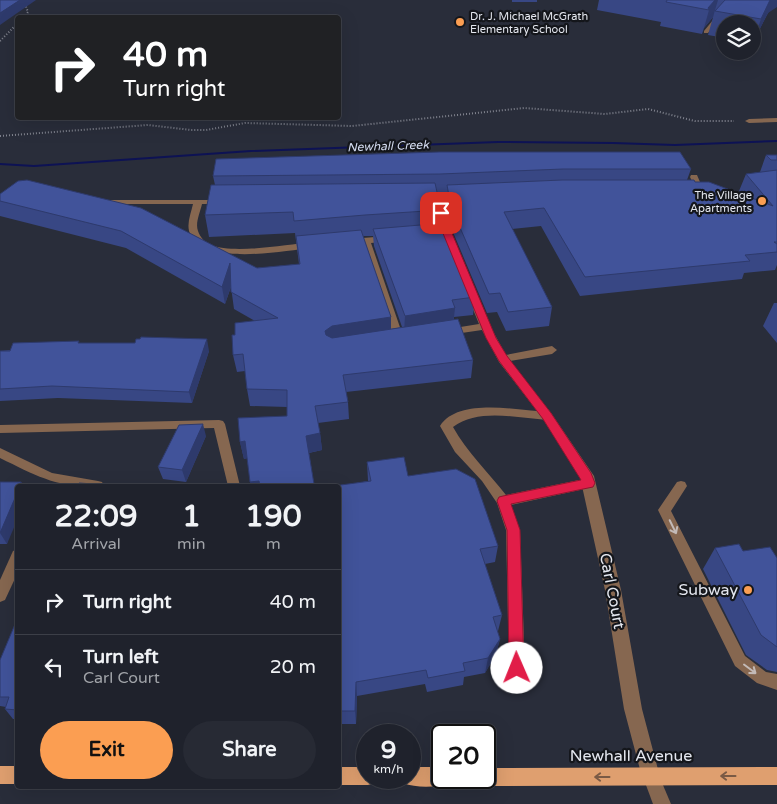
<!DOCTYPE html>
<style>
:root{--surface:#1f222c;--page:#272a34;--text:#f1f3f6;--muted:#a1a4a9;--line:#3c3f48;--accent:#fb9e52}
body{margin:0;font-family:"Varela Round",sans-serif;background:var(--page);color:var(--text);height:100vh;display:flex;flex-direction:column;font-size:19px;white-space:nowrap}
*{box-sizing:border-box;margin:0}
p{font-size:16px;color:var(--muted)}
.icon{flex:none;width:28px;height:28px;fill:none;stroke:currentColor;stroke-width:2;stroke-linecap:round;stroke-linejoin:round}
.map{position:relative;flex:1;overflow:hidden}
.panel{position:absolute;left:15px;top:484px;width:326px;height:305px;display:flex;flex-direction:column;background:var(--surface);border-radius:5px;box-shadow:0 5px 20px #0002,0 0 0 1px var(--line)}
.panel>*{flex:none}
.top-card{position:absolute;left:15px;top:15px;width:326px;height:105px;border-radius:5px;box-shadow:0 5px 20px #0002,0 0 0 1px var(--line);background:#202124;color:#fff;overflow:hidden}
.buttons{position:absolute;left:716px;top:15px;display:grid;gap:10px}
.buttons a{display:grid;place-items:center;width:45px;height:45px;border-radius:50%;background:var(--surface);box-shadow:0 5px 20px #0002,0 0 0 1px var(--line);font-size:25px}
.speed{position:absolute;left:356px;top:724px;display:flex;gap:10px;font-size:25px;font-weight:700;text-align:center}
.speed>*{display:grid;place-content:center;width:65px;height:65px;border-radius:50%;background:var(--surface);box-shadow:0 5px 20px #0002,0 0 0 1px var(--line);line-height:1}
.speed small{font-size:12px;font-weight:400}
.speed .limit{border:2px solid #111;border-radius:8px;background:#fff;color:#111}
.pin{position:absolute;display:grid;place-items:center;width:42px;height:42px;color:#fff;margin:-21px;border-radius:10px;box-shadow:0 2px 8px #0006}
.me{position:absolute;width:55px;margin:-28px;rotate:359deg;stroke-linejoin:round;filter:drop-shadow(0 0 4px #0008)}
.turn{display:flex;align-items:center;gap:18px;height:105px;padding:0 25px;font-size:22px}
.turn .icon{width:65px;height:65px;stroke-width:2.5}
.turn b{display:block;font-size:35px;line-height:42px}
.eta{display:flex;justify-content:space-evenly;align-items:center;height:85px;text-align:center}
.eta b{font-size:30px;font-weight:800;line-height:35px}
.button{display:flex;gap:10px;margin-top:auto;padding:10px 25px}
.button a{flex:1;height:58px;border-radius:30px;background:var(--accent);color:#111;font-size:20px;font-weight:800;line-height:58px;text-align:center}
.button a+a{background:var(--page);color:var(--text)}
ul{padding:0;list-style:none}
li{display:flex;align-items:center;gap:15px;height:65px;padding:0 25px;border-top:1px solid var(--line)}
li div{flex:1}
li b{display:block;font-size:19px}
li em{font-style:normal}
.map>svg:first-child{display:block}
</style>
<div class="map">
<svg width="777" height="804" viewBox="0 0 777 804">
<rect width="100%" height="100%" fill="#292d3a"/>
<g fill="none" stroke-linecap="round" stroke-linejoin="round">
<!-- stream -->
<path fill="#0d1254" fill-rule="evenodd" d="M777 140V142L675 146 613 144 498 143 251 152 34 167 0 165V163L34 165 251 150 498 141 613 142 675 144Z"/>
<!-- path -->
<g stroke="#80838e" stroke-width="2" stroke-dasharray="1 2" stroke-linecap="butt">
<path d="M24 18 28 12 25 4"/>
<path d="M0 41 18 23"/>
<path d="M0 136 148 125 191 130H206L245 123 352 126 524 108 605 114 648 109 695 121H734"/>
</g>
<!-- lane -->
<g fill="#866750" fill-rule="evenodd">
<path d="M777 118V122L749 123 745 121 749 119Z"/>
<path d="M691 175H697L703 189 693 195 689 193 695 188 690 177Z"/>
<path d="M462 196H465V200L444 201 448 226 453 238 452 240H446L440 226 435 199 439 197Z"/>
<path d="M100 200H222L226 202 225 204H202C200 213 195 223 198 231 200 237 205 243 211 245 233 254 286 245 311 242L315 245 311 248C283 251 200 267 189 231 187 222 191 213 193 204H103L99 202Z"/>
<path d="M388 236 392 239 391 241 371 243 404 339 399 342 394 339 362 244 350 245 346 242 350 239Z"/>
<path d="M469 284 474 287 490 326 506 355 552 346 557 350 552 354 510 361 551 413 553 416 551 419 547 420C517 418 478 408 453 427 467 452 488 472 506 495L589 478 593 480 595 483 593 486 589 488 511 505 520 530 525 668 522 673 517 675 512 673 509 668 506 530 497 503 482 481 455 452 440 426C457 399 510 409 537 411L499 362 482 330 448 335 443 332 448 329 479 324 464 287Z"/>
<path d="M219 420 223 421 225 424 240 486H228L214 428 0 433V425Z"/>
<path d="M0 448 52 473 98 481 102 482 104 486C59 489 39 477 0 458Z"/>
<path d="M681 481 685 482 687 486 671 511 745 656 766 672 777 674V690L757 683 735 666 658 510 677 482Z"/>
<path d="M18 549V572L5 600 0 602V580L13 551Z"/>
<path d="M651 769 657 771 671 804H653L643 777 645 771Z"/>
</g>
<!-- street -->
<g fill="#866750" fill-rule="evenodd">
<path d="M735 0H742L722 16 708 33H704V31L718 14Z"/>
<path d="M547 411 551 413 594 476 621 590 642 709 660 777 658 784 651 786 644 784 642 777 624 709 605 590 580 477 541 416 543 413Z"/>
</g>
<!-- primary -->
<g fill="#df9f6f" fill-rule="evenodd">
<rect x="0" y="766" width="18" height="18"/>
<path d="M339 767H368V778H377L375 783 368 785H339Z"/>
<path d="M410 767H442V778H451L449 783C436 788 416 788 403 783L401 778H410Z"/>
<path d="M777 767V785L485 786 478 784 476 778H485V768Z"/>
</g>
</g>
<!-- wall -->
<g fill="#384784" fill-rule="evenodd">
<rect x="512" y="0" width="25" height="2"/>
<path d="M599 0H777L768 13 753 42 752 24H725V38L708 35 715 10 713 17 704 28 702 34 660 26 661 22 597 10Z"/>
<path d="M766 155H777V265L775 270 744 273 742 279 580 296 541 226 512 229 552 307 549 326 506 331 497 312 487 313 450 225 446 203 447 195H437L441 210 440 224 475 297 473 315 454 317V319L473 360 471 378 346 392 348 402 349 419 318 423 320 433 322 450 309 453 314 484 317 486H251L247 458 244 459 240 442 287 416V407L250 406 247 389 245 371 237 372 233 355 235 335 255 321 234 309 231 287 225 304 126 248 0 216V194L257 268 299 264 295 233 209 237 205 215 215 185 213 176 216 159 691 169 687 180 742 194 739 191 746 174 760 172ZM363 236H373L374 246 402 327 391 329Z"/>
<path d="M774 303H777V343L763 326Z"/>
<path d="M80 343 209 351 192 403 58 398 0 401V351Z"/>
<path d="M206 436 186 482 163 479 158 467Z"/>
<path d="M367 462 408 476 498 546 495 562 485 564 502 615 498 631H497L500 639 496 654 485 673 464 677 463 685 427 692 425 684 357 696 356 724H339V486L368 481Z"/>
<path d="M0 482H21L24 486H18L7 544H0Z"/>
<path d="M715 548 743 551 777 558V672L767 670 746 655 703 569Z"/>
<path d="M18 617V719H13L5 709 6 707 0 706V660Z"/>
</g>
<!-- shaded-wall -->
<g fill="#2e3a6c">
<path d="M20 0H36L0 25V13Z"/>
<path d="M715 0H718L713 17 704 28 709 10 708 8Z"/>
<path d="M770 0H777V7L768 13 753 42 761 19Z"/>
<path d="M230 263 233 280 225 304 222 287Z"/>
<path d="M455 308 453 326 404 333 405 316Z"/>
<path d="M391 317V334L326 349 325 331 332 326Z"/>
<path d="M207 339 209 351 192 403 189 392Z"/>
<path d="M203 424 206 436 186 482 182 470Z"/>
<path d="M320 433 322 450 308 453 306 436Z"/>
<path d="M245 441 249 458 244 459 240 442Z"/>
<path d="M259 481 260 486H251L250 482Z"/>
<path d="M21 482 24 486H19Z"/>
<path d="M18 491V518L7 544 0 533Z"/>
<path d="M500 639 496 654 485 673 488 658Z"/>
<path d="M356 682 357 696 356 724 355 711Z"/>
</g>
<!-- building -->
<g fill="#41539a" stroke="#2e3a6c">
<path d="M0 0H20L0 13Z"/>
<path d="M667 0H715L708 8 709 10 666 2Z"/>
<path d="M725 0H770L761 19 715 11Z"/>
<path d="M439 152H680L691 169H563L440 174 213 176 216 159Z"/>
<path d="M766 155H777V160H771Z"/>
<path d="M777 170V242H774L777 244V252L745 255 750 261 585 277 544 208 504 212 552 307 508 312 500 293 489 294 451 207 447 185 562 180H694L695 182H709L773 206 746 174Z"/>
<path d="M27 180 141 208 257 268 300 264 296 236 361 230 391 317 332 326 325 331 326 335 332 338 458 319 473 360 343 375 348 402 315 406 320 433 306 436 314 484H317V486H260L259 481 250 482 245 441 240 442 238 418 287 416V390L247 389 243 354 233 355 232 335H235V323L278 318 231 292 230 263 222 287 121 231 0 201V194L18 181Z"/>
<path d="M435 183 441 210 365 215 294 221 293 212 205 215 211 185Z"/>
<path d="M444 223 475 297 452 300 455 308 405 316 373 229Z"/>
<path d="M141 337 207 339 189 392 52 386 0 389V351H10L13 343 79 341 78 343H135L136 339H140Z"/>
<path d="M203 424 182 470 158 467 179 425Z"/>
<path d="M404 457 408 476 456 469 475 479 498 546 480 549 502 615 493 617 500 639 488 658 463 663 465 671 428 678 426 670 356 682 355 711H339V486H333L371 481 367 462Z"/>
<path d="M0 482H21L19 486H18V491L0 533Z"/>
<path d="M79 483 109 485 108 486H77Z"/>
<path d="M739 544 743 551 770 547 777 558V647L761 635 715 548Z"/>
<path d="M18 617V710L5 709 9 697H0V660Z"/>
</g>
<!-- one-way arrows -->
<defs><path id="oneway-shaft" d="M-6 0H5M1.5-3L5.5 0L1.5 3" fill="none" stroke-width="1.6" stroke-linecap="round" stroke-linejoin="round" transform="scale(1.25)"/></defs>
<g stroke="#c3bab7">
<use href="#oneway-shaft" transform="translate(673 527) rotate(64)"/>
<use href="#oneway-shaft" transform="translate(750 669) rotate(37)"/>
</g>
<g stroke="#7a5a45">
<use href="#oneway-shaft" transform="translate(728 776) rotate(180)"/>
<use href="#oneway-shaft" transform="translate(602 777) rotate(-180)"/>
</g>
<!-- route -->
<path fill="#e11d48" stroke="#92132f" d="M441 210 446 213 449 226 496 338 507 356 551 413 591 473 595 483 593 487 588 488 511 504 520 530 524 668 522 673 517 676 511 673 509 668 507 530 497 501 499 497 503 496 581 480 543 419 499 361 486 338 440 226 437 213Z"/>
<!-- markers -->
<g fill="#fb9e52" stroke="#14161b" stroke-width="2">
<circle cx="460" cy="22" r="5"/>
<circle cx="762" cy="201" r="5"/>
<circle cx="748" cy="590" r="5"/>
</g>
<g text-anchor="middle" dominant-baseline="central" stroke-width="4.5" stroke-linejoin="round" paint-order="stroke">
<!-- far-poi labels -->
<g font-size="11" fill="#e4e7ef" stroke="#14161b" text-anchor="start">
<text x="470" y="16">Dr. J. Michael McGrath<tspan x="470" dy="13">Elementary School</tspan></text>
<text x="752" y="195" text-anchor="end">The Village<tspan x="752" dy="13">Apartments</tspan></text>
</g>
<!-- far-water labels -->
<g font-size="12" font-style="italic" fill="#d4dcf0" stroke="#14161b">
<text transform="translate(388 146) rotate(-2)">Newhall Creek</text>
</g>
<!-- near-poi labels -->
<g font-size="16" fill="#e4e7ef" stroke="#14161b" text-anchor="end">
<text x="738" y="590">Subway</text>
</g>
<!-- near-street labels -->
<g font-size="16" fill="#e4e7ef" stroke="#14161b">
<text transform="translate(612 591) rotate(79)">Carl Court</text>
<text x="631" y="756">Newhall Avenue</text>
</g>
</g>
</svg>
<div class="buttons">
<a><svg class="icon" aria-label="layers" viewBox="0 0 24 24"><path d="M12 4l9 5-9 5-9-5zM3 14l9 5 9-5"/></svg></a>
</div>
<div class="speed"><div>9<small>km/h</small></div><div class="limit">20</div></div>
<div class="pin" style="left:441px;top:213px;background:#d93025"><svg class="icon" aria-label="arrive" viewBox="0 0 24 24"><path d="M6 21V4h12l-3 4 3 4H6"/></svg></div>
<svg class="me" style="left:517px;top:668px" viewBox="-20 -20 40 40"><circle r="19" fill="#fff"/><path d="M0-13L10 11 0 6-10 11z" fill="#e11d48"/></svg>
<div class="top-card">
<div class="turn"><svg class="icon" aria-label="right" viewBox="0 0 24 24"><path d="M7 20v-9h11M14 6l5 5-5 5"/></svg><div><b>40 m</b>Turn right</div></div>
</div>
<section class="panel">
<div class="eta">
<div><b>22:09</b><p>Arrival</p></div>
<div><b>1</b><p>min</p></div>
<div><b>190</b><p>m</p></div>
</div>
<ul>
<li><svg class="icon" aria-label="right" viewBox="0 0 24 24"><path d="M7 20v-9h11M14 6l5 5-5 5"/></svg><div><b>Turn right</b></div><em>40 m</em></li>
<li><svg class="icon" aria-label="left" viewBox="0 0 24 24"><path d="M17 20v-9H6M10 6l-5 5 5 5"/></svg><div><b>Turn left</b><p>Carl Court</p></div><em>20 m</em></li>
</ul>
<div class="button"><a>Exit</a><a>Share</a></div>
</section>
</div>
